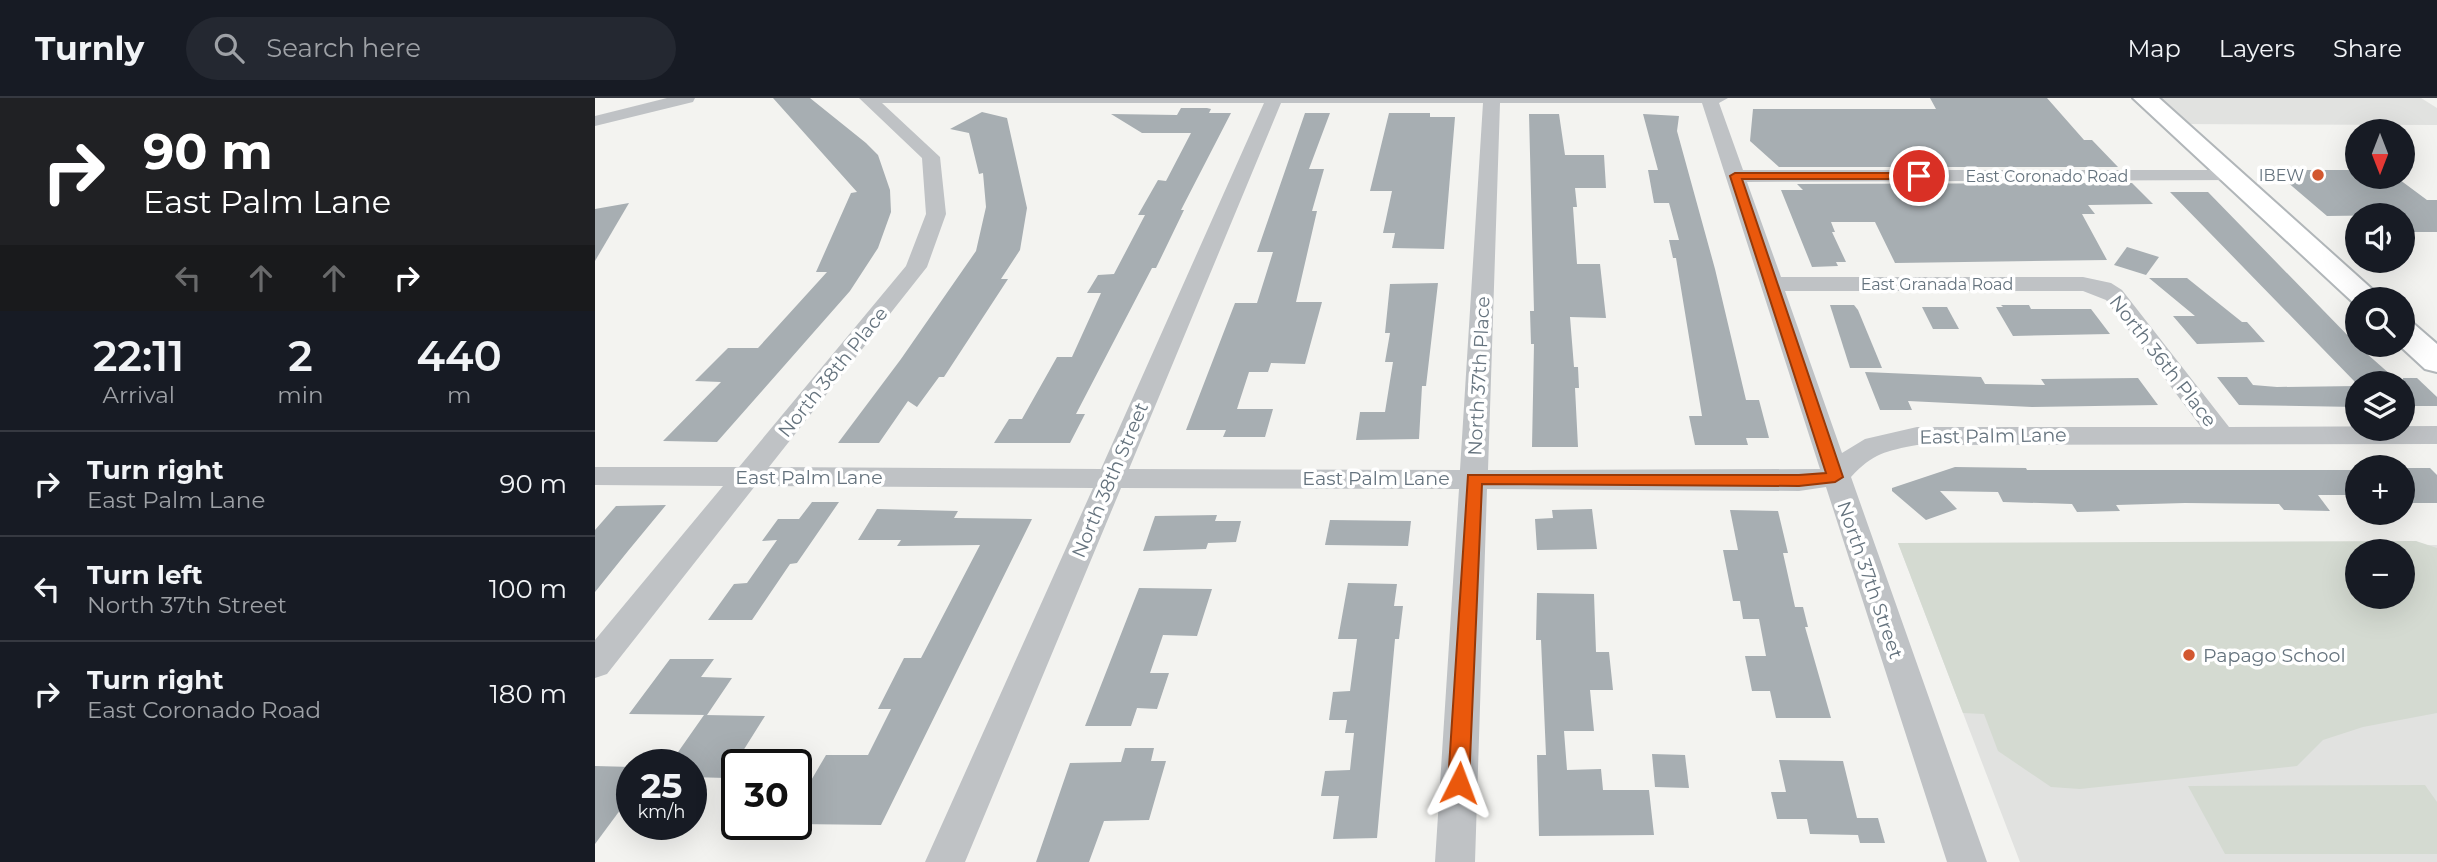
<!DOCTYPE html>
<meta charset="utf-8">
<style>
:root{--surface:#171b24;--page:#242831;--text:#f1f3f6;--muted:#9ea1a6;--line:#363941}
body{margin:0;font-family:Montserrat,sans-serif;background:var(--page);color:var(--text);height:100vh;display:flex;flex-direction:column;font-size:26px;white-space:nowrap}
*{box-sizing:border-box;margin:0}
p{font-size:23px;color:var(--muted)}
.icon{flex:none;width:38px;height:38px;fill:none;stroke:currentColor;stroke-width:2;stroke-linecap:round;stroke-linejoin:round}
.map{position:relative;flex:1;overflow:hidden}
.panel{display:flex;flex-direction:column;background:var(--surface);width:595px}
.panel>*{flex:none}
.banner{background:#202124;color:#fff;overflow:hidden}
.needle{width:46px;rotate:180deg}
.fabs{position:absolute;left:1750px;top:21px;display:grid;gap:14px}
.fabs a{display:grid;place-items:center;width:70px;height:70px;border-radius:50%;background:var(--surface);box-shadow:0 7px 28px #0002;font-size:35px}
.speed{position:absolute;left:21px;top:651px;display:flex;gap:14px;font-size:35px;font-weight:700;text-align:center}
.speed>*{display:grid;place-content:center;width:91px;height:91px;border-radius:50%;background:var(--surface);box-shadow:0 7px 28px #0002;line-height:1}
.speed small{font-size:18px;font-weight:400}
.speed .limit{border:4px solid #111;border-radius:10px;background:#fff;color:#111}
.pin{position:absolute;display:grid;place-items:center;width:60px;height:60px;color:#fff;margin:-30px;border:4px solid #fff;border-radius:50%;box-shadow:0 2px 7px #0007}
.me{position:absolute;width:77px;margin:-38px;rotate:3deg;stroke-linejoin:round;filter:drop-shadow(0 0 5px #0008)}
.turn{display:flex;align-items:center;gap:24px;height:147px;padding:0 28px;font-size:32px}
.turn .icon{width:91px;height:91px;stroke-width:2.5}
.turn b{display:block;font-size:49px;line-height:60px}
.lanes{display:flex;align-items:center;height:66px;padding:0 28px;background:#0003;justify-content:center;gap:35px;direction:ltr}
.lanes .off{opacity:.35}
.eta{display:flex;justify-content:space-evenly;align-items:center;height:119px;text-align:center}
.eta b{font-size:42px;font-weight:600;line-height:49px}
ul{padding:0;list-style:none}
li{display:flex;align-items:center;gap:21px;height:105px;padding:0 28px;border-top:2px solid var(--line)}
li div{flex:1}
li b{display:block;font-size:26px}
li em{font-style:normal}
header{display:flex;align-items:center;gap:42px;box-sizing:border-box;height:98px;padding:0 35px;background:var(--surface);border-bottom:2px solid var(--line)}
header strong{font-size:33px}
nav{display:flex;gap:38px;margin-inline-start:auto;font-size:24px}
.search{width:490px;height:63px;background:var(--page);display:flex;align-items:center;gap:18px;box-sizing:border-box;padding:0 24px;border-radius:38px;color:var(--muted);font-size:26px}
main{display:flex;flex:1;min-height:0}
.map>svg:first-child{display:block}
</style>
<header>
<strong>Turnly</strong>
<div class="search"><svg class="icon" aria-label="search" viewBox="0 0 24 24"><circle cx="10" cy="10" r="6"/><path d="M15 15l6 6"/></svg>Search here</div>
<nav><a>Map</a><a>Layers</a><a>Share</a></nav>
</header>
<main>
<section class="panel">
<div class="banner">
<div class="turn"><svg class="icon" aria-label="right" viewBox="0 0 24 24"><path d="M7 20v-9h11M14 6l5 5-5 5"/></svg><div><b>90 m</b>East Palm Lane</div></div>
<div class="lanes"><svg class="icon off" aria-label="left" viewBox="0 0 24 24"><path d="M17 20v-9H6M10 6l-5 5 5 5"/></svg><svg class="icon off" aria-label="ahead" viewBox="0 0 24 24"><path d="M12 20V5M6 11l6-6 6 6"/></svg><svg class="icon off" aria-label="ahead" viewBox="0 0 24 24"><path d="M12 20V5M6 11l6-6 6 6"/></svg><svg class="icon" aria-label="right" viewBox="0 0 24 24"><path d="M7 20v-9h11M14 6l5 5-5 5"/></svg></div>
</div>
<div class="eta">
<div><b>22:11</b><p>Arrival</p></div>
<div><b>2</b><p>min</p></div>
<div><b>440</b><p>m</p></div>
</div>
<ul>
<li><svg class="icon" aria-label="right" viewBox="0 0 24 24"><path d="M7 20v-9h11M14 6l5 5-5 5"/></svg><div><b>Turn right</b><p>East Palm Lane</p></div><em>90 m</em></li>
<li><svg class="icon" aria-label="left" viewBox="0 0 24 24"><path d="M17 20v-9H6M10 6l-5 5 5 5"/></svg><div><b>Turn left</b><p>North 37th Street</p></div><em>100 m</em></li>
<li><svg class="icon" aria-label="right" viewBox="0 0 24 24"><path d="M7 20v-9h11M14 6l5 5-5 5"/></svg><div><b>Turn right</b><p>East Coronado Road</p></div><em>180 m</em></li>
</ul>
</section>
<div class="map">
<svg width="1842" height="764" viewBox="0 0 1842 764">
<rect width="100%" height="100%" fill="#f3f3f0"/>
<!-- built -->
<g fill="#e1e2e0" fill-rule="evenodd">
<path d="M1550 0H1826L1842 10V27L1579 26Z"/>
<path d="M1303 445 1842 447V764H1425ZM1762 453H1808V499H1762Z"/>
</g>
<!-- green -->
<g fill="#d4dad1" fill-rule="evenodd">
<path d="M1821 443 1842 450V615L1768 629 1728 642 1702 668 1485 691 1456 689 1403 653 1389 616 1368 615 1303 445ZM1762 453H1808V499H1762Z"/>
<path d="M1830 687 1842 704V756H1630L1593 688Z"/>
</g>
<!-- building -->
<g fill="#a7aeb2">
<path d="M178 0H215L271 45 283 57 295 92 296 114 283 150 255 193 122 344 68 343 126 284 100 283 133 250H163L232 174H221L256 95 262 94Z"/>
<path d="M1335 0H1452L1489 42H1497L1523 69H1184L1155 43 1158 11H1341Z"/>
<path d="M586 10H612L616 11 614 15H636L586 112H589L561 170H557L481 316H490L475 345H399L414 321H427L462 259H477L506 195H492L503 177 519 176 550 117H543L563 82 571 83 596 35H547L516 16 582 17Z"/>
<path d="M387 14 412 20 432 110 425 152 406 181H413L349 279H344L322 309 313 303 284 345H243L306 261 381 153 391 109 388 75 384 76 374 35 355 31Z"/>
<path d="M710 15H735L714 71H729L717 113H722L701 204H727L710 266 676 265 673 274H654L642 311H678L670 339H628L631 332H591L640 205H662L678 154H662Z"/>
<path d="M794 15H835V19H860L849 151 797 150 800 135H788L797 93H775Z"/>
<path d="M934 16H964L970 57H1009L1011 90H980L982 109H978L982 166H1005L1011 220 975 219 979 269H983L984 290H980L983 349H937L939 246H936L935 213H939Z"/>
<path d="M1048 16 1084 18 1082 33 1120 171 1151 302H1164L1174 340H1151L1153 347H1100L1094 318H1107L1081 160H1078L1074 142H1084L1074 105H1059L1053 72H1063Z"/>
<path d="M1678 72H1762V79H1801L1832 102H1842V134H1808V117L1732 118Z"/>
<path d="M1537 85 1558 106 1493 107 1500 116H1487L1512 162 1300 165 1280 124H1236L1240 134H1237L1251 164H1241L1243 168 1217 169 1186 92H1208L1202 86Z"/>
<path d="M1575 94H1613L1762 247 1805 285H1761Z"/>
<path d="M34 105 0 163V111Z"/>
<path d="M1532 149 1564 159 1551 177 1519 167Z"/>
<path d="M1554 180H1592L1647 224H1652L1670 244 1602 246 1578 218H1600Z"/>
<path d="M843 185 831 288H827L824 341 761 342 765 314H790L798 264H790L795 235H790L795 186Z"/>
<path d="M1235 207H1259L1263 212 1287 270H1255Z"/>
<path d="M1406 207H1434L1436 211H1496L1515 236 1418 238 1401 209H1408Z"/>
<path d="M1327 209H1352L1364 231H1338Z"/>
<path d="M1270 274 1386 279 1390 286 1450 287 1446 281 1543 280 1563 307 1437 309 1313 303 1317 312H1285Z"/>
<path d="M1622 279H1652L1658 287 1682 289 1762 288V309L1644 307Z"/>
<path d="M1808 280H1822L1842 299V308H1808Z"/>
<path d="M1360 369 1431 370 1432 372H1762V397H1723L1735 413 1689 412 1684 406 1590 405 1521 407 1525 413 1482 414 1477 406 1408 404 1403 394 1345 393 1362 411 1331 422 1297 393V390Z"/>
<path d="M1808 370H1835L1842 377V405H1808Z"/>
<path d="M217 404H244L202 465 195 466 157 522H113L139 486 152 485 182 442 167 443 183 421H204Z"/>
<path d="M71 407 33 453 0 494V432L21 408Z"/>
<path d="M282 411 363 413 359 420 437 421 286 727 201 726V708L231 657H273L296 611H283L309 560H326L385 447 302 448 306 442H263Z"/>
<path d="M997 411 1002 451 942 452 940 421 958 420 957 412Z"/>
<path d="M1135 412 1183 413 1193 455H1188L1200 509H1208L1213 529H1210L1236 620H1181L1175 593H1157L1150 558H1171L1164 521H1148L1145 503H1138L1128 452H1143Z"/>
<path d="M622 417 620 423H646L641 444 613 445 611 451 548 453 560 418Z"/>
<path d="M735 422 816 423 813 448 730 447Z"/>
<path d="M753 485 802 486 799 508H808L804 541H800L782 740 738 741 744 698H726L730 673 755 672 759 635H750L752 622H734L738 594 755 593 762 541H743Z"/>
<path d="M544 490 617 491 602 538 568 537 555 575H574L562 611 542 610 536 628H490Z"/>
<path d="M942 495 999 496 1001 554H1014L1018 592H995L999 633H969L972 672 1006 671 1008 692H1054L1059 737 944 738 942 657H951L946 542H941Z"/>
<path d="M75 561H119L106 579 137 580 112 617 34 616Z"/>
<path d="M109 617 170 618 131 680 96 679V667H74Z"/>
<path d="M530 650H559L556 663H571L554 722 509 723 494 764H441L475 665 526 664Z"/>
<path d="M1057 656 1090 657 1094 690 1060 689Z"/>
<path d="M1184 662 1248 663 1262 720H1283L1290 745H1265L1263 737 1215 736 1212 721H1182L1176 694H1191Z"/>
<path d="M0 668 37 669V696L0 746Z"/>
</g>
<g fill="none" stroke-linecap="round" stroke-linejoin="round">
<defs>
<g id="secondary">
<path d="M1538 0H1564L1788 201H1762V208Z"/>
<path d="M1808 223 1819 226 1842 246V274L1830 271 1804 247H1808Z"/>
</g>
</defs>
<!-- secondary casing -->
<use href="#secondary" stroke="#b1b6b9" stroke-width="4"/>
<!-- minor -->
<g fill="#bfc2c5" fill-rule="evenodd">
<path d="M72 0H100L98 4 0 28V18Z"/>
<path d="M264 0H1133L1124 5 1148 72H1637L1647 78 1644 82 1152 84 1186 179H1488L1516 185 1527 192 1634 329 1842 328V346L1322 347C1291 353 1278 355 1256 379L1392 764H1352L1231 389 1204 393 892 391 880 764H840L864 391 526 390 370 764H330L498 390 160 388 12 576 0 580V542L128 388 0 387V369H144L311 168 331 116 327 60ZM287 5H669L506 371 174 369 332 169 351 116 345 59ZM686 5H888L865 372 534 371ZM905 5H1107L1225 371 893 372ZM1190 193H1488L1511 202 1606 329H1322L1270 341 1247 355Z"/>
</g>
<!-- secondary -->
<use href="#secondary" fill="#fff" fill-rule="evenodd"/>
</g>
<!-- route -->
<path fill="#ea580c" stroke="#983908" stroke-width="2" d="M1140 75H1324L1329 78 1324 81H1147L1248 379 1240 384 1204 388 887 386 874 685 871 692 864 695 856 692 853 685 873 377H1204L1231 375 1135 78Z"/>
<!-- markers -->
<g fill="#d25830" stroke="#fff" stroke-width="2.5">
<circle cx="1723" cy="77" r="7"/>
<circle cx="1594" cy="557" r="7"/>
</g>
<g text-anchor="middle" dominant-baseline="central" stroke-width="7" stroke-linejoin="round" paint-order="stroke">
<!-- far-poi labels -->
<g font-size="16" fill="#65737e" stroke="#fff" text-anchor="end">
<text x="1709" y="77">IBEW</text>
</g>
<!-- far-street labels -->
<g font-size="16" fill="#65737e" stroke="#fff">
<text x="1452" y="78">East Coronado Road</text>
<text x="1342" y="186">East Granada Road</text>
</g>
<!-- street labels -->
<g font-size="19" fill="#65737e" stroke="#fff">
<text transform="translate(1568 263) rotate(52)">North 36th Place</text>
<text transform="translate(238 274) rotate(-51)">North 38th Place</text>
<text transform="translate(884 278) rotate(-87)">North 37th Place</text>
<text transform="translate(1398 338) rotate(-1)">East Palm Lane</text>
<text x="214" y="379">East Palm Lane</text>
<text x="781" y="380">East Palm Lane</text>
<text transform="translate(515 382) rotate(-67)">North 38th Street</text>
<text transform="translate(1275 482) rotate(71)">North 37th Street</text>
</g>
<!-- poi labels -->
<g font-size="19" fill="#65737e" stroke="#fff" text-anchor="start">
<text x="1608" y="557">Papago School</text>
</g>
</g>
</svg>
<div class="fabs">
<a><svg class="needle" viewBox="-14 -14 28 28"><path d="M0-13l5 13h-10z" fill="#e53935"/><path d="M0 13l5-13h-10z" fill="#9ea1a6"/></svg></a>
<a><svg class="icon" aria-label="sound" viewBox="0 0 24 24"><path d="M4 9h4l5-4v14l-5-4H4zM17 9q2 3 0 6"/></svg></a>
<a><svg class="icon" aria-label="search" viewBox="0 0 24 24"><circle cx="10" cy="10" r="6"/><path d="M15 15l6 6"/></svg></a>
<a><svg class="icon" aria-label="layers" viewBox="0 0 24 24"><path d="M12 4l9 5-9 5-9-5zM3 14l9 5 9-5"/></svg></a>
<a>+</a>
<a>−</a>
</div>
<div class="speed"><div>25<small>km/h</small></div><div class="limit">30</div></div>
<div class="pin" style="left:1324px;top:78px;background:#d93025"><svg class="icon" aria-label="arrive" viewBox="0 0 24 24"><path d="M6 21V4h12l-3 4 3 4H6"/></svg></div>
<svg class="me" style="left:864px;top:685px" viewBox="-20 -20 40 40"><path d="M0-17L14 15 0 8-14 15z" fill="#ea580c" stroke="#fff" stroke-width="4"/></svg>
</div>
</main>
